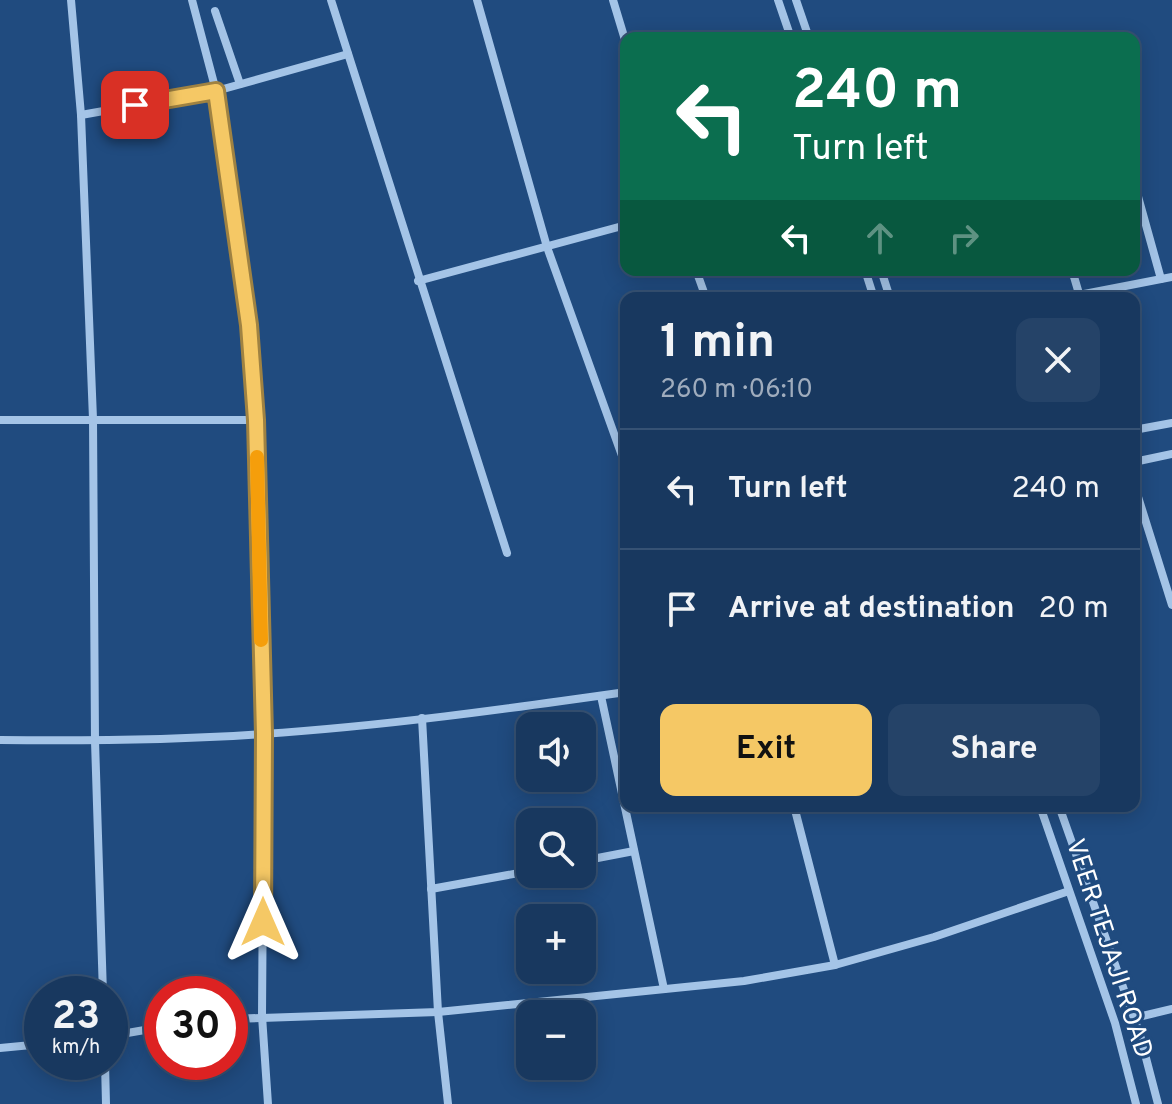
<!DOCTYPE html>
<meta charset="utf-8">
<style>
:root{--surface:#18385f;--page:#254368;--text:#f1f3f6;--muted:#9facbd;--line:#365274;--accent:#f5c865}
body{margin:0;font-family:Overpass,sans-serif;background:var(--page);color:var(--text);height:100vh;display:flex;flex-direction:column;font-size:30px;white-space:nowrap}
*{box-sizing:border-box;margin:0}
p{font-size:26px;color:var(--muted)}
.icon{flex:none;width:44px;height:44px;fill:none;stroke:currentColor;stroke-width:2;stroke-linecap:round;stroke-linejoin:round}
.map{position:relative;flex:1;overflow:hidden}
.side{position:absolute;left:620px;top:292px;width:520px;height:520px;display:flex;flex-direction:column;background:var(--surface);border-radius:16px;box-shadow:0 4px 20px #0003,0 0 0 2px var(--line)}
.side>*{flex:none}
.top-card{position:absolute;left:620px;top:32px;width:520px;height:244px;border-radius:16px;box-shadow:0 4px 20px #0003,0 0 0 2px var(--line);background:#0b6e4f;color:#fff;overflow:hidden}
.fabs{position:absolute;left:516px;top:712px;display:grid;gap:16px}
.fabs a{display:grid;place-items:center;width:80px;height:80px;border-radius:16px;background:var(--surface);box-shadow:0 4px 20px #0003,0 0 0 2px var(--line);font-size:40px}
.speed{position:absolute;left:24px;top:976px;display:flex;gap:16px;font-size:40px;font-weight:700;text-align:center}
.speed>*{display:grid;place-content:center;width:104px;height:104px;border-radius:50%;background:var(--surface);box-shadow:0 4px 20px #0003,0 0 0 2px var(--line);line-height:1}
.speed small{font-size:20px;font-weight:400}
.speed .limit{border:12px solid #d22;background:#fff;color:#111}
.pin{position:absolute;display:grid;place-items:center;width:68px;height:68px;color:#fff;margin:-34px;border-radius:16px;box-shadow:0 4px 12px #0006}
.me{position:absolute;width:88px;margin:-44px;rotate:0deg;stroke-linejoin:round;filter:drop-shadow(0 0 6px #0008)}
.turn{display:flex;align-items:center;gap:28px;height:168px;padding:0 40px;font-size:36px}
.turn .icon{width:104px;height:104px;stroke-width:2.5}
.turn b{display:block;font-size:56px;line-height:68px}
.lanes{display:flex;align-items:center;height:76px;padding:0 40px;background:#0003;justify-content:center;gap:40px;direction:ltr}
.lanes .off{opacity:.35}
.round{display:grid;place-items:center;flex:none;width:84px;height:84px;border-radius:16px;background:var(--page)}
.headline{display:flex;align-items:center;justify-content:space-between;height:136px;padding:0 40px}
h1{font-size:48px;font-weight:700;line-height:60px}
.cta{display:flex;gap:16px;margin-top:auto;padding:16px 40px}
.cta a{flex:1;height:92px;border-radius:16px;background:var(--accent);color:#111;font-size:32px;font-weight:700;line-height:92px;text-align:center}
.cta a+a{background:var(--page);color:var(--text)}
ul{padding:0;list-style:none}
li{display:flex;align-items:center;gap:24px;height:120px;padding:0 40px;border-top:2px solid var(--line)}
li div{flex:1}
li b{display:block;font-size:30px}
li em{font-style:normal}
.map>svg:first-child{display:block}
</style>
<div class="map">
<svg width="1172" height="1104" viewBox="0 0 1172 1104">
<rect width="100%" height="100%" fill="#204b7f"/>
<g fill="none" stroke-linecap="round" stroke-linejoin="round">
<!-- street -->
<g stroke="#a4c4e7" stroke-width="8">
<path d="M71 0 81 115 93 419 95 741 103 994"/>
<path d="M192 0 216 91 249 325 256 420 264 734 262 1016 268 1104"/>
<path d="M331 0 507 553"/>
<path d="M477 0 547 247 626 467"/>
<path d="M613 0 626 43"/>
<path d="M778 0 791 38"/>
<path d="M796 0 809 38"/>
<path d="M215 11 240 84"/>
<path d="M81 115 216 91 348 54"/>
<path d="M1134 182 1161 279"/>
<path d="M696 270 706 298"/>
<path d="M865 270 874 298"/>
<path d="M881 270 890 298"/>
<path d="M1072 270 1080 297"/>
<path d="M418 281 626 225"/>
<path d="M1079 295 1172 277"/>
<path d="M0 420H256"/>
<path d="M1134 430 1172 423"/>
<path d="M1134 462 1172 454"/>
<path d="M1134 484 1172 605"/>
<path d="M601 696 664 989"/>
<path d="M422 718 438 1012 448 1104"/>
<path d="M0 740C87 741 175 740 262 734 384 726 506 709 626 692"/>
<path d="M794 806 835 965"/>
<path d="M1040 806 1115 1023 1136 1104"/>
<path d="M1059 806 1140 1035 1158 1104"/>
<path d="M582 861 634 851"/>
<path d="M431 889 530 871"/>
<path d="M1134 1018 1172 1009"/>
<path d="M230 1019 438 1012 744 981 835 965 934 937 1069 891"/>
<path d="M110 1036 162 1027"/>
<path d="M0 1048 42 1044"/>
<path d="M105 1062 106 1104"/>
</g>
</g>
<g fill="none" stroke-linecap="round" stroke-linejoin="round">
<defs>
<path id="route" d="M135 105 216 91 249 325 256 420 264 734 263 922"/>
</defs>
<!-- route casing -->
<use href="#route" stroke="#9f8242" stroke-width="20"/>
<!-- route -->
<use href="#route" stroke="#f5c865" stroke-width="14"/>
<!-- slow -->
<path stroke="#f59e0b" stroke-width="14" d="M257 457 261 640"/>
</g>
<g text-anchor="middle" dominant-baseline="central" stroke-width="6" stroke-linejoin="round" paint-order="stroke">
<!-- street labels -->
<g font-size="26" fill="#fff" stroke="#204b7f">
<text transform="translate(1108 949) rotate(72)">VEER TEJAJI ROAD</text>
</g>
</g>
</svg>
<div class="fabs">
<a><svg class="icon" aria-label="sound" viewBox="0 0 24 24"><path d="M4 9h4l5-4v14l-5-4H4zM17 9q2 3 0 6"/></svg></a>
<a><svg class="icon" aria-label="search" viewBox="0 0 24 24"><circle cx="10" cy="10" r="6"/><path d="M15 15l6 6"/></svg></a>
<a>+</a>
<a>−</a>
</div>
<div class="speed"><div>23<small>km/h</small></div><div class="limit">30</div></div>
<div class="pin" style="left:135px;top:105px;background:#d93025"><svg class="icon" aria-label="arrive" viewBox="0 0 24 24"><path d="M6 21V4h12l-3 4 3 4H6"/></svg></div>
<svg class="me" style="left:263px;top:922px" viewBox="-20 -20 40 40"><path d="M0-17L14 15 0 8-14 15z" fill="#f5c865" stroke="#fff" stroke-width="4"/></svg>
<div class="top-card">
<div class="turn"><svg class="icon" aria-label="left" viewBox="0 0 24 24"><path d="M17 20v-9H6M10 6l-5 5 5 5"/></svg><div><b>240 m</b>Turn left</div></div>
<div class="lanes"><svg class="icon" aria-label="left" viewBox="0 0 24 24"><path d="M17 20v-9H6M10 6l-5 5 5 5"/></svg><svg class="icon off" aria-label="ahead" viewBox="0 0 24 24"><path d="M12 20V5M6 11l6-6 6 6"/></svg><svg class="icon off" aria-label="right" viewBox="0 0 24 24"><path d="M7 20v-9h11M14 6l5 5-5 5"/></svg></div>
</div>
<section class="side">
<div class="headline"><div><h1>1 min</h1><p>260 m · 06:10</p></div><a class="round"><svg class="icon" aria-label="close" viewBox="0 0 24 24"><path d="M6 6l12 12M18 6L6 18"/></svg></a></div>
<ul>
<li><svg class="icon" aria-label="left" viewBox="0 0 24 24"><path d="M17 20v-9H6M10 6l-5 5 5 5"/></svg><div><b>Turn left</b></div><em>240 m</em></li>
<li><svg class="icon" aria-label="arrive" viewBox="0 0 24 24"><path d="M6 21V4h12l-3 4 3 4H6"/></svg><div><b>Arrive at destination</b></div><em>20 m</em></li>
</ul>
<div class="cta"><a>Exit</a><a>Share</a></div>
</section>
</div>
